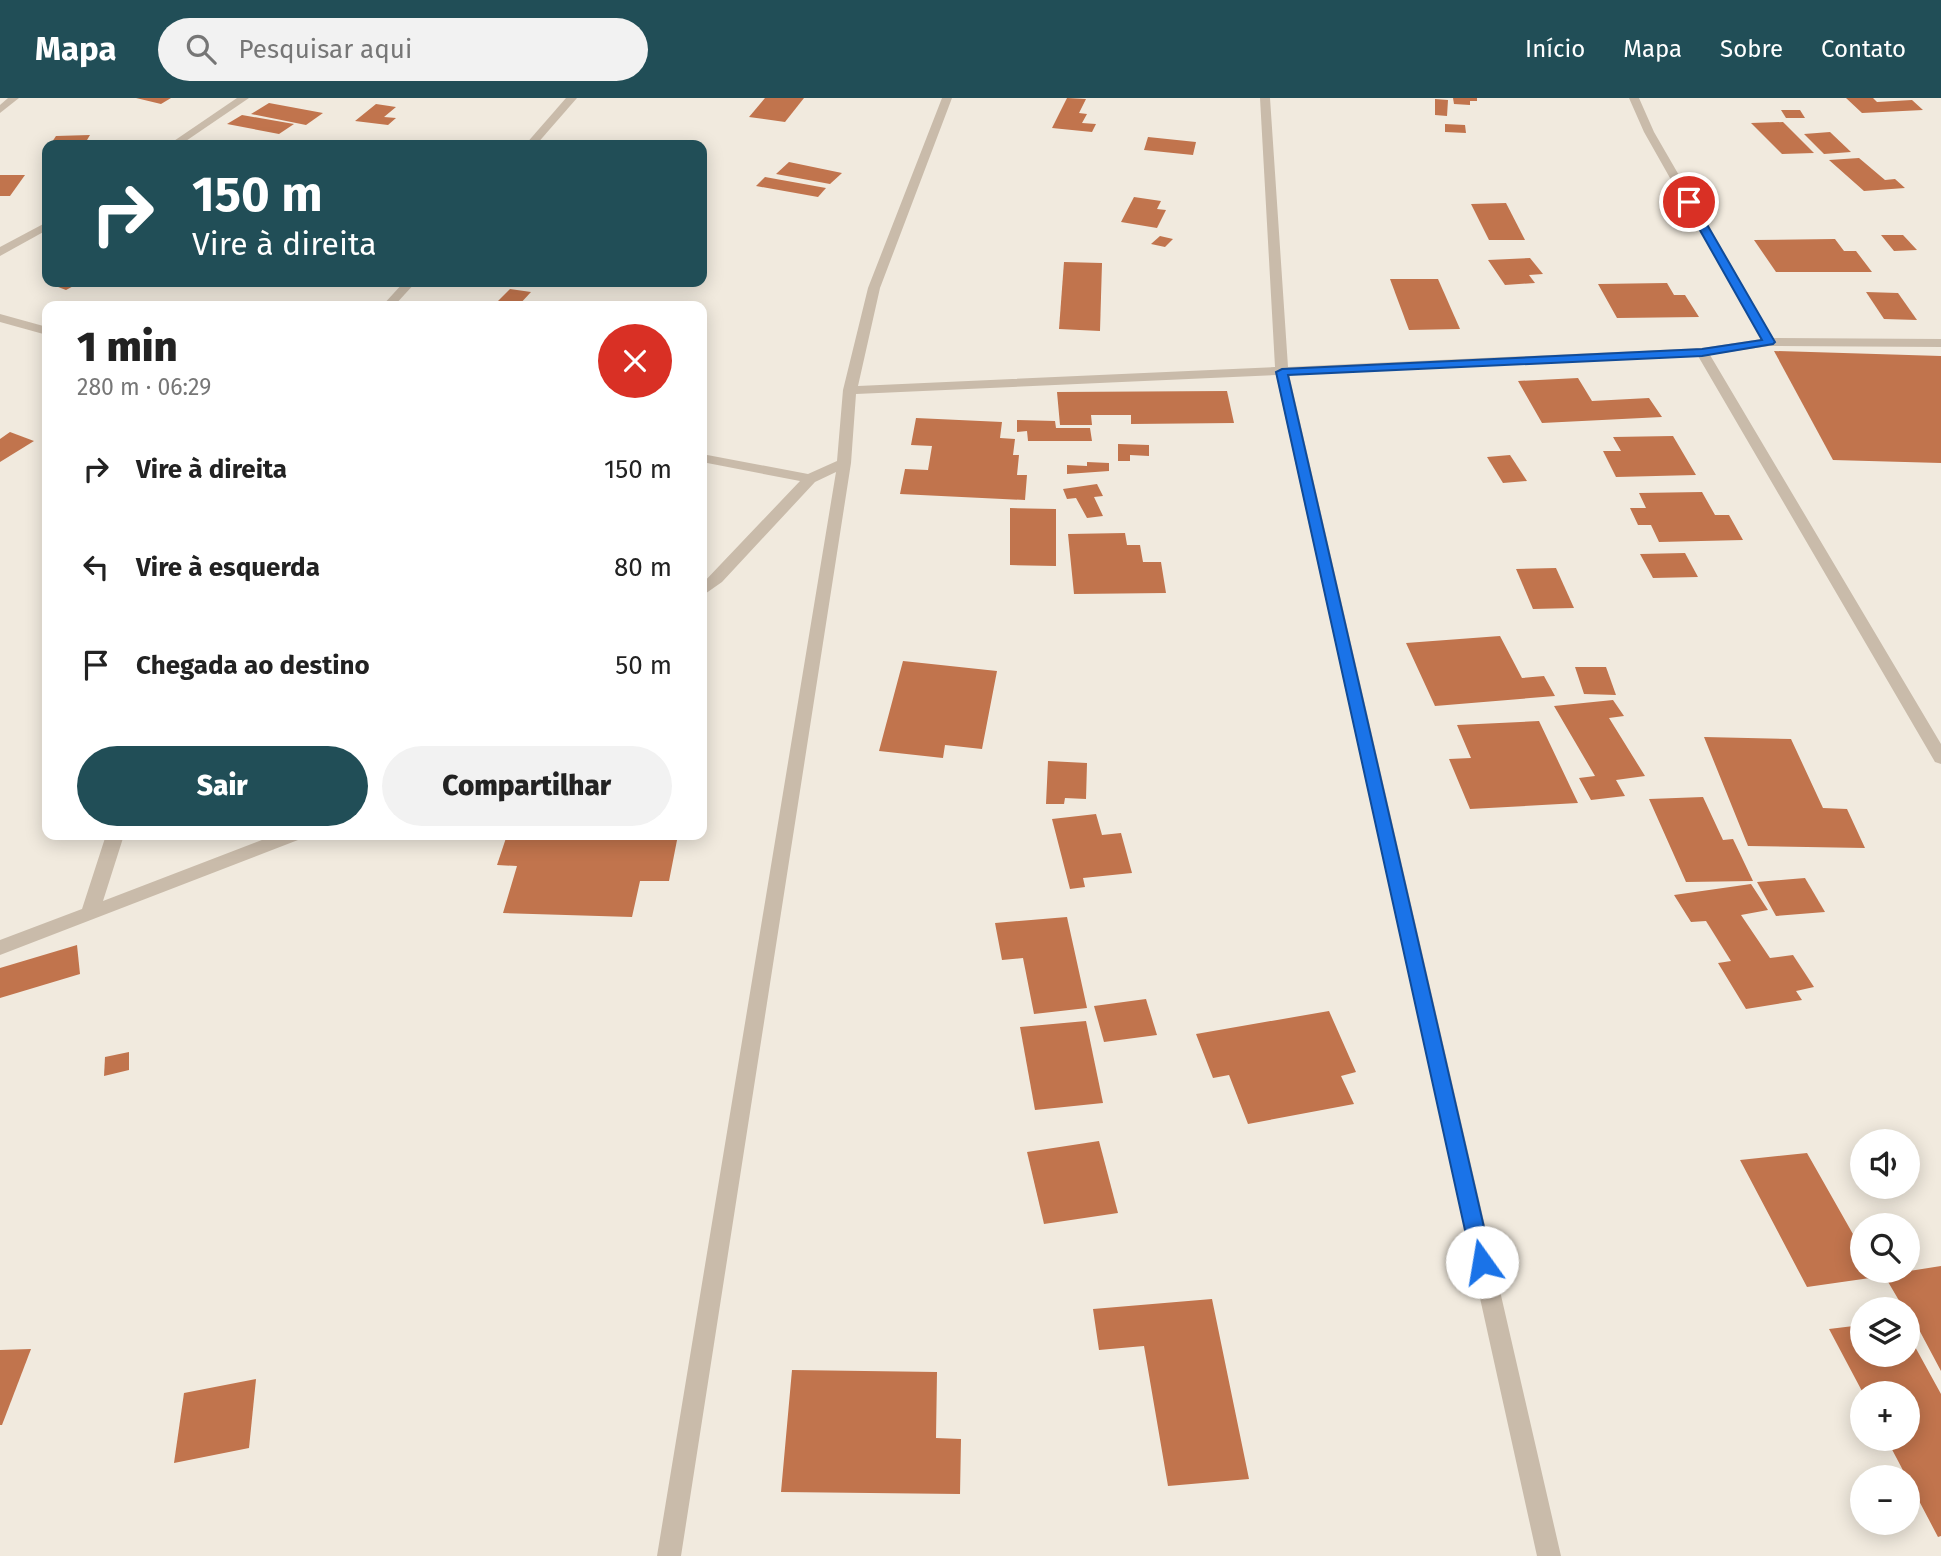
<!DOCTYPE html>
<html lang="pt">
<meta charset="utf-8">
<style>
:root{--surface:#fff;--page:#f2f2f2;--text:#222;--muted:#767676;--accent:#214e57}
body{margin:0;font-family:"Fira Sans",sans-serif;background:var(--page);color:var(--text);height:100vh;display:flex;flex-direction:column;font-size:26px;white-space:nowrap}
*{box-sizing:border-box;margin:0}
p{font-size:23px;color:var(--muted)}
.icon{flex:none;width:38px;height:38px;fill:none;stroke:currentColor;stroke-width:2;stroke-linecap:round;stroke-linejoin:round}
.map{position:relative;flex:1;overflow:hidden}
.drawer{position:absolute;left:42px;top:203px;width:665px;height:539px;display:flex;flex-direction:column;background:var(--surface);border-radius:14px;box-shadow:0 4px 18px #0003}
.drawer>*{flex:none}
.guide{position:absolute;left:42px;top:42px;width:665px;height:147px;border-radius:14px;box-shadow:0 4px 18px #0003;background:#214e57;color:#fff;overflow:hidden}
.buttons{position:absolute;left:1850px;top:1031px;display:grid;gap:14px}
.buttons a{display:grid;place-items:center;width:70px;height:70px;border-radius:50%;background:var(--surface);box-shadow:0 4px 18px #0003;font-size:35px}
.pin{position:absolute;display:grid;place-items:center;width:60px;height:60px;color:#fff;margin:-30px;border:4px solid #fff;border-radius:50%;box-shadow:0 2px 7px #0007}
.me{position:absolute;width:77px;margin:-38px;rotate:347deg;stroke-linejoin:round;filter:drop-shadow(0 0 5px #0008)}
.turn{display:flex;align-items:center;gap:24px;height:147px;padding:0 35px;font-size:32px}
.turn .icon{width:91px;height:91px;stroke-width:2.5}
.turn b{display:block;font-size:49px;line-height:60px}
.round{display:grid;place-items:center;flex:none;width:74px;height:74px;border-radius:37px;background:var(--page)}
.summary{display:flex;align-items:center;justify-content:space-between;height:119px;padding:0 35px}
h1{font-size:42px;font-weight:800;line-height:52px}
.button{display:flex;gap:14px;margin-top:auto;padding:14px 35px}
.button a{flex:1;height:80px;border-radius:42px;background:var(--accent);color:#fff;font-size:28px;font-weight:800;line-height:80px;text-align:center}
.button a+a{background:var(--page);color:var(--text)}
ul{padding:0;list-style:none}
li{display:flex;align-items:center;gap:21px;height:98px;padding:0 35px}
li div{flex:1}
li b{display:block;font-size:26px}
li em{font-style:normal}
header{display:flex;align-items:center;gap:42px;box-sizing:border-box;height:98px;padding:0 35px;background:var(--accent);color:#fff}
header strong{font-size:33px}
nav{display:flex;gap:38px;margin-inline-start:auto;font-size:24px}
.search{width:490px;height:63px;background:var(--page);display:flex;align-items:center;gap:18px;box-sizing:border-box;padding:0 24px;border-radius:38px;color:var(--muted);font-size:26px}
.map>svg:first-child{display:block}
</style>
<header>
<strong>Mapa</strong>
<div class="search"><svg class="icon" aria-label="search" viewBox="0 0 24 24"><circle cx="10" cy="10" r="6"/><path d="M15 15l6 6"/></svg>Pesquisar aqui</div>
<nav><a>Início</a><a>Mapa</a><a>Sobre</a><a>Contato</a></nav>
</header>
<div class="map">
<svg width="1941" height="1458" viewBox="0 0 1941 1458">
<rect width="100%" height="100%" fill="#f1eade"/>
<!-- building -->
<g fill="#c1744d">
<path d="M136 0H171L161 6Z"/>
<path d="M765 0H804L785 24 749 19Z"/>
<path d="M1067 0 1086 1 1079 15 1087 16 1082 25 1096 26 1092 34 1052 30Z"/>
<path d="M1453 0H1477V3H1470V7L1454 6Z"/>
<path d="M1846 0H1873L1877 4 1912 2 1923 12 1862 15Z"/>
<path d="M1435 1 1448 2 1447 18 1435 17Z"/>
<path d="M269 5 323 15 306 27 251 16Z"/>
<path d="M376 6 396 9 384 19 396 20 388 27 355 23Z"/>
<path d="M1781 12H1800L1805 20H1786Z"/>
<path d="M242 17 294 26 279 36 227 26Z"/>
<path d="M1783 24 1814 55 1782 56 1751 25Z"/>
<path d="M1445 26 1465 27 1466 35 1445 34Z"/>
<path d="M1830 34 1851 54 1824 56 1804 36Z"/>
<path d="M90 37 84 47H50L56 38Z"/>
<path d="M1148 39 1196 44 1193 57 1144 52Z"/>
<path d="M1859 60 1885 82 1895 81 1905 90 1864 93 1829 62Z"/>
<path d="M789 64 842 75 830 86 776 76Z"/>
<path d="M0 77H25L10 98H0Z"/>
<path d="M765 79 826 90 818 99 756 88Z"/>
<path d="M1134 99 1161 103 1157 111 1166 112 1157 130 1121 124Z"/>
<path d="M1506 105 1525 142H1489L1471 106Z"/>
<path d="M1881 137H1903L1917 152 1894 153Z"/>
<path d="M1160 138 1173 141 1165 149 1151 146Z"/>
<path d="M1835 141 1844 153H1856L1872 174H1776L1754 142Z"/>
<path d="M1530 160 1543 176 1529 177 1535 185 1505 187 1488 162Z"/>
<path d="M1064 164 1102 165 1100 233 1059 231Z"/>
<path d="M1390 181H1438L1460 231 1409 232Z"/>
<path d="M45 184H81L66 192Z"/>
<path d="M1667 185 1674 197H1685L1699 219 1617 220 1598 186Z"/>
<path d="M510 191 531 194 518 208 497 204Z"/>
<path d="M1866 194 1898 195 1917 222 1884 221Z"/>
<path d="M1774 253 1941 258V365L1833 362Z"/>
<path d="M1578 280 1592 303 1649 300 1662 319 1542 325 1518 283Z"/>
<path d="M1227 293 1234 325 1131 326V317H1091L1092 327H1060L1057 294Z"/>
<path d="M916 320 1002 324 1000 340 1015 341 1013 357H1019L1017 377H1027L1025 402 900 396 905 371 928 372 932 348 911 347Z"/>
<path d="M1017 322 1055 323 1056 330H1090L1092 343H1028L1027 333 1017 334Z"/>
<path d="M10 334 34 343 0 364V341Z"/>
<path d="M1673 338 1696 377 1616 379 1603 353H1621L1613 339Z"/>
<path d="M1118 346 1149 347V358L1130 357V363H1118Z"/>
<path d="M1510 357 1527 383 1503 385 1487 359Z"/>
<path d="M1087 364 1109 365V373L1067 376V367L1087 368Z"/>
<path d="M1097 386 1103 398 1094 399 1103 418 1087 420 1076 400 1067 401 1063 391Z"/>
<path d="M1702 394 1715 417H1729L1743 442 1659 444 1651 427H1638L1630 410H1646L1639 395Z"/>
<path d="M1010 410 1056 411V468L1010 467Z"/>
<path d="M1125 435 1127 447H1140L1143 464H1161L1166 495 1074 496 1068 436Z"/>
<path d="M1685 455 1698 479 1653 480 1640 456Z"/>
<path d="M1556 470 1574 510 1533 511 1516 471Z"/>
<path d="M1500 538 1522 580 1544 578 1555 598 1435 608 1406 545Z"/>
<path d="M903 563 997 573 982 651 945 647 943 660 879 653Z"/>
<path d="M1575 569H1606L1616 597 1584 596Z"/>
<path d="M1613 602 1624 618 1609 620 1645 678 1616 682 1625 698 1591 702 1579 680 1595 678 1554 608Z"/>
<path d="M1539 623 1578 705 1470 711 1449 661 1471 660 1457 627Z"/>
<path d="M1704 639 1791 641 1823 710 1847 711 1865 750 1748 748Z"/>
<path d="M1048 663 1087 665 1086 701 1065 700 1064 706H1046Z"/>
<path d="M1703 699 1723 742 1733 741 1753 783 1686 784 1649 701Z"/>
<path d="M1096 716 1102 737 1121 735 1132 775 1083 780 1085 789 1070 791 1052 721Z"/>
<path d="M507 737H678L669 783H640L632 819 503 815 517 768 497 767Z"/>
<path d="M1805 780 1825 814 1776 818 1757 784Z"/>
<path d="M1751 786 1768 812 1741 817 1770 860 1793 857 1814 889 1796 893 1802 902 1746 911 1718 865 1731 863 1706 823 1691 824 1674 797Z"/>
<path d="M1067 819 1087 910 1034 916 1023 860 1002 862 995 825Z"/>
<path d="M77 847 80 876 0 900V870Z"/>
<path d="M1146 901 1157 937 1104 944 1094 908Z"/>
<path d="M1329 913 1356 974 1341 978 1354 1006 1248 1026 1229 977 1213 980 1196 936Z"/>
<path d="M1086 923 1103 1005 1035 1012 1020 929Z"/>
<path d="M129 954V972L104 978 105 959Z"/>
<path d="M1099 1043 1118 1115 1044 1126 1027 1054Z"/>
<path d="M1807 1055 1862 1152V1172H1873L1877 1179 1807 1189 1740 1062Z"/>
<path d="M1941 1168V1273L1908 1211H1904L1884 1177Z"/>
<path d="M1212 1201 1249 1381 1168 1388 1144 1248 1099 1252 1093 1211Z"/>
<path d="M1862 1227V1256H1908V1236L1941 1296V1438L1938 1439 1886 1340H1908V1295H1863L1829 1231Z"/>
<path d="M31 1251 2 1327H0V1252Z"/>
<path d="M792 1272 937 1274 936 1340 961 1341 960 1396 781 1394Z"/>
<path d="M256 1281 249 1350 174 1365 184 1295Z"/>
</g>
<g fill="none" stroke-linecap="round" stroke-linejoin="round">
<!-- street -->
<g fill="#c9bbaa" fill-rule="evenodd">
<path d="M8 0H19L0 15V7Z"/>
<path d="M237 0H249L180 47H168Z"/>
<path d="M566 0H577L536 47H525Z"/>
<path d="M942 0H952L880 190 858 288 1275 269 1260 0H1270L1288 269 1702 250 1761 241 1644 34 1629 0H1639L1654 34 1773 240 1941 241V249L1769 248 1710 257 1941 646V666L1935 664 1698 258 1289 276 1561 1458H1537L1276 277 856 296 851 365 681 1458H657L836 374 815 384 722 484 702 498V486L800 383 702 364V356L808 376 837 363 843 292 868 190Z"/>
<path d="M47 124V132L0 158V149Z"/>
<path d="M404 184H416L394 208H382Z"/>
<path d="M0 216 47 229V237L0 224Z"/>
<path d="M106 737H124L103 803 275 737H301L298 742 0 857V842L82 811Z"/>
</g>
</g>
<!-- route -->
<path fill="#1a73e8" stroke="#114b97" stroke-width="2" d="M1689 101 1694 104 1775 244 1773 246 1702 258 1288 277 1492 1164 1489 1171 1482 1174 1475 1171 1472 1164 1276 274 1282 271 1702 251 1762 242 1684 104Z"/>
</svg>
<div class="buttons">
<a><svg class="icon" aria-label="sound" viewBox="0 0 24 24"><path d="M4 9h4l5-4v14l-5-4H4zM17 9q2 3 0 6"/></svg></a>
<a><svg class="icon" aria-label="search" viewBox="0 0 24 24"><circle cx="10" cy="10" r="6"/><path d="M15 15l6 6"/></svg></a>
<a><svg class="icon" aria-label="layers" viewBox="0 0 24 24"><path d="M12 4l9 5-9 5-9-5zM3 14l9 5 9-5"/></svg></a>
<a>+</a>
<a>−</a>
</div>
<div class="pin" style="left:1689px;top:104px;background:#d93025"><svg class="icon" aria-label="arrive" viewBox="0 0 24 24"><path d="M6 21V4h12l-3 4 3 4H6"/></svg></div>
<svg class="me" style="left:1482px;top:1164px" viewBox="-20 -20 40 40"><circle r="19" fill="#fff"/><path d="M0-13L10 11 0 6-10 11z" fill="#1a73e8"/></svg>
<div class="guide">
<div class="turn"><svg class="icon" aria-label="right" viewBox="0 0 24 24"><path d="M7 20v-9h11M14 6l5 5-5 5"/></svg><div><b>150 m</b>Vire à direita</div></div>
</div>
<section class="drawer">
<div class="summary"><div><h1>1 min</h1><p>280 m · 06:29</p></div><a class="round" style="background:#d93025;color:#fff"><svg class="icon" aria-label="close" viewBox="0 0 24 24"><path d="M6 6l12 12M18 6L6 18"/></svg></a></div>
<ul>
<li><svg class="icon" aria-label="right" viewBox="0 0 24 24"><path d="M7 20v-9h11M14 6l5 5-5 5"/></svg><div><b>Vire à direita</b></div><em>150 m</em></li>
<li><svg class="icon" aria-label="left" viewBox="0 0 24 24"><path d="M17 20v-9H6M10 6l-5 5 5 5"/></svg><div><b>Vire à esquerda</b></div><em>80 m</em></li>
<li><svg class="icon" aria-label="arrive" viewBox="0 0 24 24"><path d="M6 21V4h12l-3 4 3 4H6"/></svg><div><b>Chegada ao destino</b></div><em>50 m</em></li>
</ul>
<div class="button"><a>Sair</a><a>Compartilhar</a></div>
</section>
</div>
